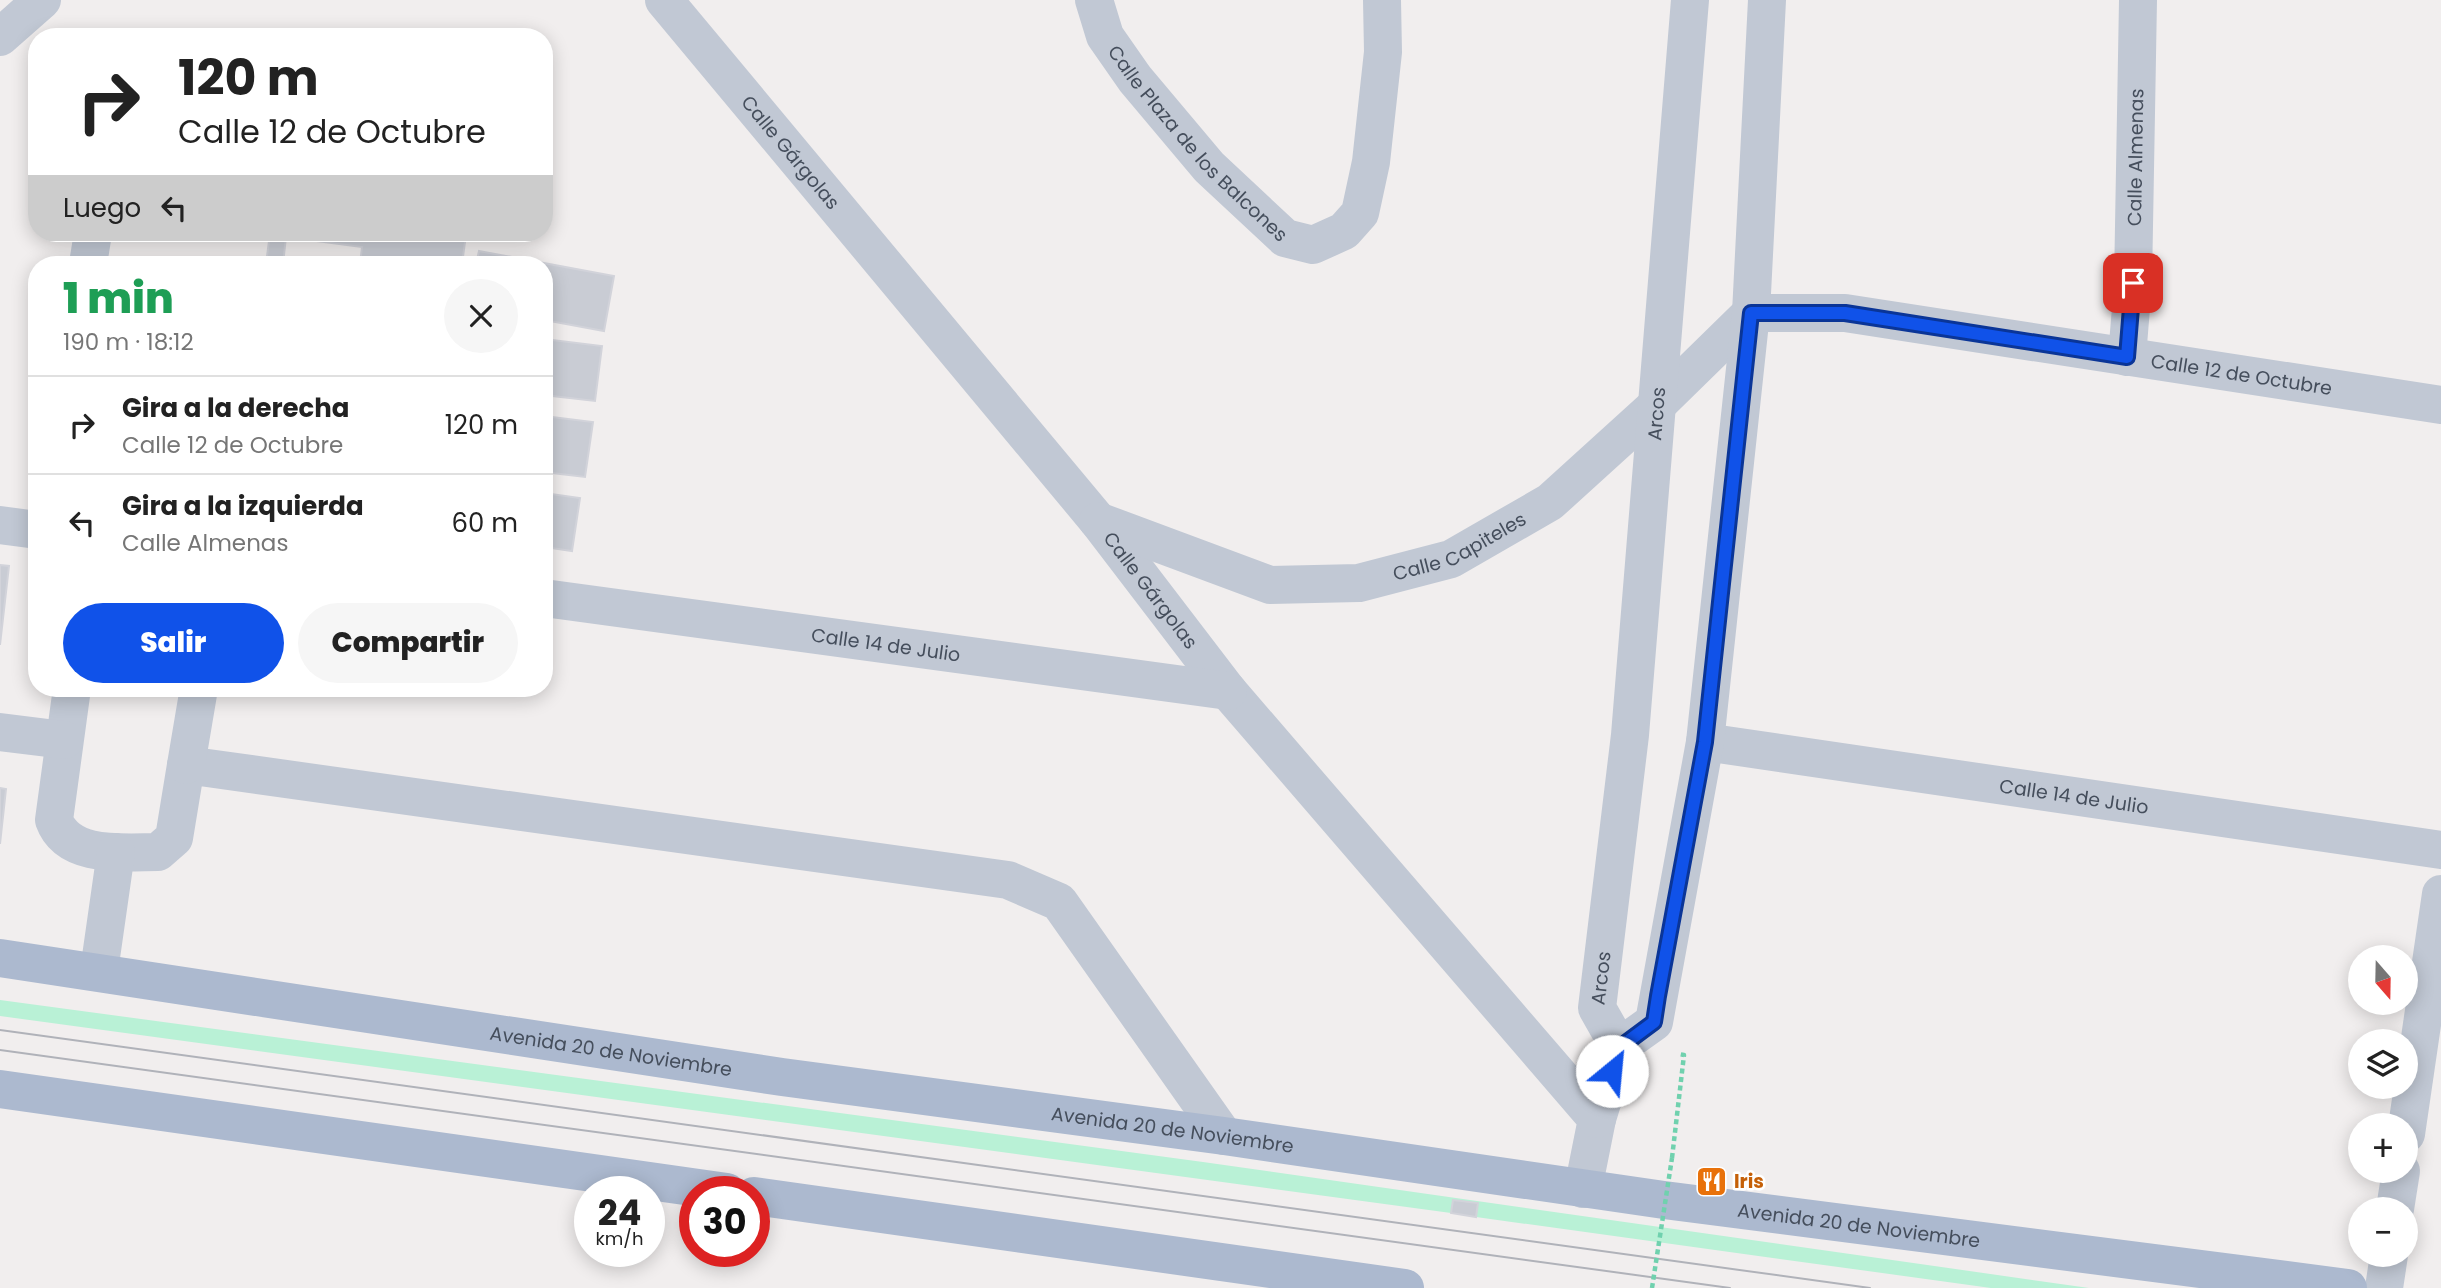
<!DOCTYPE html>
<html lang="es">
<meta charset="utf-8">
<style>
:root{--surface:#fff;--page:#f6f6f6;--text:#222;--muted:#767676;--line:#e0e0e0;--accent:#1052e9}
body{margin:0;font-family:Poppins,sans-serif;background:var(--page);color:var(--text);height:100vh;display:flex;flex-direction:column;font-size:26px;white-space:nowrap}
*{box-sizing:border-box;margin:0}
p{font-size:23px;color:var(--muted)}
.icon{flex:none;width:38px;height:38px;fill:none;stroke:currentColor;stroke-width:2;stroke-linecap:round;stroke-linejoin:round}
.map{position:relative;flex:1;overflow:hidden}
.sheet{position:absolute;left:28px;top:256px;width:525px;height:441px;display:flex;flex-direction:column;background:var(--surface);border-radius:28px;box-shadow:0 4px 18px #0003}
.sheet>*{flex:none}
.banner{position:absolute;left:28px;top:28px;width:525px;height:214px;border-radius:28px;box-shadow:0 4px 18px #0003;background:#fff;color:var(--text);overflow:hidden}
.needle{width:46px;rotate:160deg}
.controls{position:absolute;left:2348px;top:945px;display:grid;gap:14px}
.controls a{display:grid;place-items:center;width:70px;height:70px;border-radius:50%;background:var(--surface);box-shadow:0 4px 18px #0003;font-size:35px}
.speed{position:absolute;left:574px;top:1176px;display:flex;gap:14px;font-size:35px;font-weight:700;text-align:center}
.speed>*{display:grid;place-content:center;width:91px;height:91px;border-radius:50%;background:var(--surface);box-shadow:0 4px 18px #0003;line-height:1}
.speed small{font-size:18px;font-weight:400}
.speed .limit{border:10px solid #d22;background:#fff;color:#111}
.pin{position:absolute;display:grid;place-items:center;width:60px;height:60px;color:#fff;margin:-30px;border-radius:14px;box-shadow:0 4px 10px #0006}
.me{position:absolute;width:77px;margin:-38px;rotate:28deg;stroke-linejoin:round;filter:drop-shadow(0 0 5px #0008)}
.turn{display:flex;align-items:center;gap:24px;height:147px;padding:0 35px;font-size:32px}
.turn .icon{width:91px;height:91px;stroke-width:2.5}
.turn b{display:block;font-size:49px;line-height:60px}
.then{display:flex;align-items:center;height:66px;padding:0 35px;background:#0003;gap:14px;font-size:26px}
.round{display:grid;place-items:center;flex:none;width:74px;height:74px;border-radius:37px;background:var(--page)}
.head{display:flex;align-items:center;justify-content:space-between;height:119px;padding:0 35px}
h1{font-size:42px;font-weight:800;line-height:52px;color:#1e9e55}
.button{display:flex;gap:14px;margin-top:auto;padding:14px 35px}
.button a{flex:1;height:80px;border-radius:42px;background:var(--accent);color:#fff;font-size:28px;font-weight:800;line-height:80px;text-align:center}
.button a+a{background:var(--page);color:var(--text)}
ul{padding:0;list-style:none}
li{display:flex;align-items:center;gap:21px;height:98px;padding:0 35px;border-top:2px solid var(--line)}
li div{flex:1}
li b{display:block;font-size:26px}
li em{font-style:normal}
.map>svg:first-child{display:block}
</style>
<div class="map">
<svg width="2441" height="1288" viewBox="0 0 2441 1288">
<rect width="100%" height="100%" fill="#f1eeee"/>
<!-- green -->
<path fill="#b9f1d6" d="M0 1000 1203 1162 2089 1288H1991L1476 1217 1478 1204 1453 1200 1451 1213 0 1016Z"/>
<!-- building -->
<g fill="#c9ccd4" stroke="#d2d3da" stroke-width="2">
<path d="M270 233H444L466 235 462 264H360L362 247 286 237 283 264H266Z"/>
<path d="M479 251 614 276 604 331 544 320V264H476Z"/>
<path d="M544 339 602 346 595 401 544 395Z"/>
<path d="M544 416 593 422 585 477 544 472Z"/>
<path d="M544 493 580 498 572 551 544 547Z"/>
<path d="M0 565 9 566 0 645Z"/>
<path d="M0 788 6 789 0 844Z"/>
<path d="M1453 1200 1478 1203 1476 1217 1451 1213Z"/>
</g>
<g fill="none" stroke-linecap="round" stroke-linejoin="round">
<!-- path -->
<path stroke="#70d1ae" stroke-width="4.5" stroke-dasharray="5 3.5" stroke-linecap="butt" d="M1672 1158 1684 1055 1679 1054"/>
<!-- minor -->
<g stroke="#c1c8d4" stroke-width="38">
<path id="s1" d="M664 0 1098 521 1228 691 1597 1119 1583 1189"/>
<path id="s2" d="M1094 0 1105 36 1135 79 1209 167 1285 238 1313 245 1344 231 1360 213 1371 162 1383 52 1382 0"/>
<path d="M0 37 42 0"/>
<path d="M88 264 93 233"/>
<path id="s3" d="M2127 357 2133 283 2138 0"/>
<path id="s4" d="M1098 521 1270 585 1359 583 1451 559 1550 502 1658 404 1751 313H1845L2441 405"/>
<path d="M0 525 37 530"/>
<path id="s5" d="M544 598 1228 691"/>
<path d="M72 688 54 820C68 859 124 852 158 852L174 838 186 765 1008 880 1059 902 1224 1136"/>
<path d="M0 732 64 740"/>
<path id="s6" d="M1705 742 2441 850"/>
<path d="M186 765 199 688"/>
<path d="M99 971 116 852"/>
<path d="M1619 1047 1654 1022 1705 742 1751 313 1767 0"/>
<path id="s7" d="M1619 1047 1597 1008 1630 735 1690 0"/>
<path d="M1597 1119 1619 1047"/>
<path d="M2406 1134 2441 894"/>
<path d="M2395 1209 2401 1171"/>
<path d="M2384 1288 2389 1255"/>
</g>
<!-- major -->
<g stroke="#acb9cf" stroke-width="38">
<path id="s8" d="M0 958 782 1077 1224 1136 1664 1200 2348 1288"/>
<path d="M0 1089 727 1192"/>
<path d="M754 1196 1405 1288"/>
</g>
<!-- tram -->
<g stroke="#b0b2b9" stroke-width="2">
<path d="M0 1030 1870 1288"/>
<path d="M0 1050 1730 1288"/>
</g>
<!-- path-bridge -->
<path stroke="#70d1ae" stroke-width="4.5" stroke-dasharray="5 3.5" stroke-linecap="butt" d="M1652 1288 1672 1158"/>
</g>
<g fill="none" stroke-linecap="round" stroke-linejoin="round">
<defs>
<path id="route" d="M1612 1071 1619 1048 1654 1022 1658 996 1705 742 1751 313H1845L2127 357 2133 283"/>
</defs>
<!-- route casing -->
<use href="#route" stroke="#0a3597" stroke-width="18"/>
<!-- route -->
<use href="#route" stroke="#1052e9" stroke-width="12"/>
</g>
<!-- icons -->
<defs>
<symbol id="restaurant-square" viewBox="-11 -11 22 22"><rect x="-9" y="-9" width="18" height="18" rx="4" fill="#e8710a" stroke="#fff"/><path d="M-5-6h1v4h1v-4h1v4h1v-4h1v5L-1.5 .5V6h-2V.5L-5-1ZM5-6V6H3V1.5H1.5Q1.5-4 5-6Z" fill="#fff"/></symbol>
</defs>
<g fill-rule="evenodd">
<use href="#restaurant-square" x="1694" y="1164" width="35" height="35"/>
</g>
<g text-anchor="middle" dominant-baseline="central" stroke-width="5" stroke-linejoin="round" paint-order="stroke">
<!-- street labels -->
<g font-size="19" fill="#454e5c" stroke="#fff">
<text stroke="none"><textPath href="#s2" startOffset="180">Calle Plaza de los Balcones</textPath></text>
<text stroke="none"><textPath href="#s1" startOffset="198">Calle Gárgolas</textPath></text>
<text stroke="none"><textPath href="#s3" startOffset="200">Calle Almenas</textPath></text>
<text stroke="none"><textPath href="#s4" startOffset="1253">Calle 12 de Octubre</textPath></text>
<text stroke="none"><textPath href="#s7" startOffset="642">Arcos</textPath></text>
<text stroke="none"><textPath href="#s4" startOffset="380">Calle Capiteles</textPath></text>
<text stroke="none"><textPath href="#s1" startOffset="765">Calle Gárgolas</textPath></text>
<text stroke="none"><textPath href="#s5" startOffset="345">Calle 14 de Julio</textPath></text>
<text stroke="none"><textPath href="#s6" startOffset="373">Calle 14 de Julio</textPath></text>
<text stroke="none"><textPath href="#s7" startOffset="75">Arcos</textPath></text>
<text stroke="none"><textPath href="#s8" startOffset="618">Avenida 20 de Noviembre</textPath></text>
<text stroke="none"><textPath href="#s8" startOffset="1185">Avenida 20 de Noviembre</textPath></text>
<text stroke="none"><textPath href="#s8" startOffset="1878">Avenida 20 de Noviembre</textPath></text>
</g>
<!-- food labels -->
<g font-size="19" font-weight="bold" fill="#c56008" stroke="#fff" text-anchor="start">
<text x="1734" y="1181">Iris</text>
</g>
</g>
</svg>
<div class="controls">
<a><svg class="needle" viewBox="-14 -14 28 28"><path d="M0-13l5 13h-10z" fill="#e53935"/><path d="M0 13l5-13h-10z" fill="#767676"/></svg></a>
<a><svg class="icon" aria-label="layers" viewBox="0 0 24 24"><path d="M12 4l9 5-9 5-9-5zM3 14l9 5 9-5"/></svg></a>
<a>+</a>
<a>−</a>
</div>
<div class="speed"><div>24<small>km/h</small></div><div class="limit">30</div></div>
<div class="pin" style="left:2133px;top:283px;background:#d93025"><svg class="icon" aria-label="arrive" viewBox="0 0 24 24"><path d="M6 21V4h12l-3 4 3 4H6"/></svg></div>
<svg class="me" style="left:1612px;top:1071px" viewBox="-20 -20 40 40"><circle r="19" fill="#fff"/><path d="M0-13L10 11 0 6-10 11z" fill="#1052e9"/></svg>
<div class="banner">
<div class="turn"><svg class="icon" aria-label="right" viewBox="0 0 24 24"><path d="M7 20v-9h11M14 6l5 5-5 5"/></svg><div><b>120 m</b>Calle 12 de Octubre</div></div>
<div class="then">Luego<svg class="icon" aria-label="left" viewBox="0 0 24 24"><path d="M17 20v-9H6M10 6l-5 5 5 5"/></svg></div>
</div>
<section class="sheet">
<div class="head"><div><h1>1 min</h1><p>190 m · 18:12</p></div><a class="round"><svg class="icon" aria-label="close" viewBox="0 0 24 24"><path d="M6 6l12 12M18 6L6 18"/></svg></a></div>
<ul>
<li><svg class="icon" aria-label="right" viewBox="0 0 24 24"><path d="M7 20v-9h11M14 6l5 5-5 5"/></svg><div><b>Gira a la derecha</b><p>Calle 12 de Octubre</p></div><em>120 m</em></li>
<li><svg class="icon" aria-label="left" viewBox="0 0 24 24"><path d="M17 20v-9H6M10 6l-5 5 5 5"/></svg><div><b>Gira a la izquierda</b><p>Calle Almenas</p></div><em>60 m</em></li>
</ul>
<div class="button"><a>Salir</a><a>Compartir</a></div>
</section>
</div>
